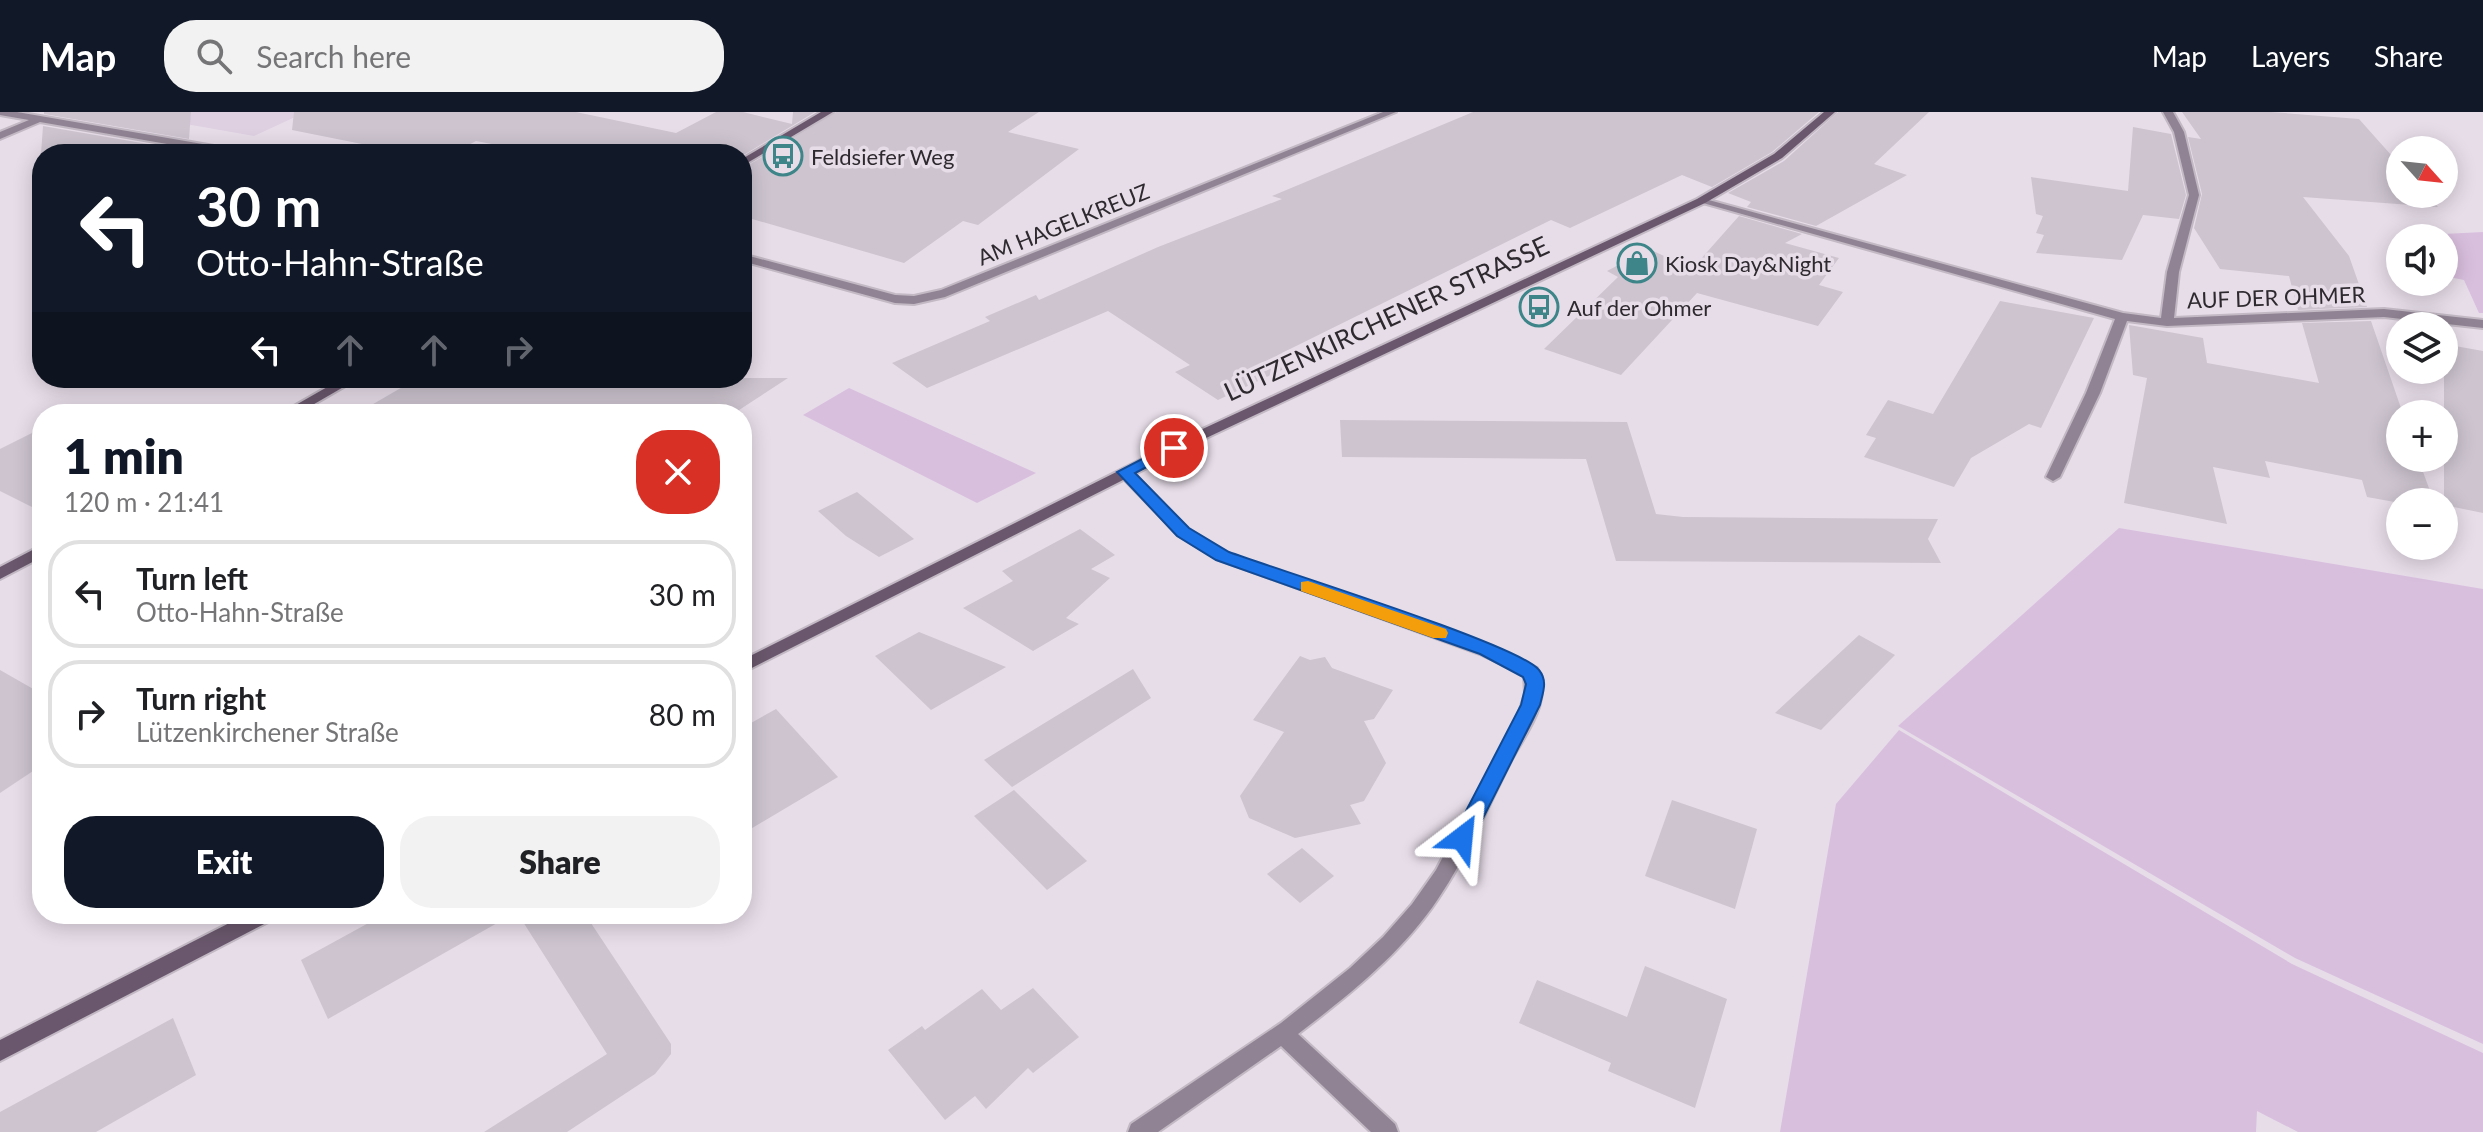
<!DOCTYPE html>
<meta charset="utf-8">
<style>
:root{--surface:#fff;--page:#f2f2f2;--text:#202124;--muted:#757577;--line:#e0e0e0;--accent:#111827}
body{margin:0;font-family:Lato,sans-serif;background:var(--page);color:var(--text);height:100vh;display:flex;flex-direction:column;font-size:30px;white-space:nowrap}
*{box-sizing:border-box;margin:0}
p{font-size:26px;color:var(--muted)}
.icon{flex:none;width:44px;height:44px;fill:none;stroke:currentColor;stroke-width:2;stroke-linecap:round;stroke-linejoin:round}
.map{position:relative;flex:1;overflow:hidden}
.details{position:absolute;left:32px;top:292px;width:720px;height:520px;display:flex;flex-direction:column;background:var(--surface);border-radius:32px;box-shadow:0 4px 20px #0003}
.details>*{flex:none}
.guide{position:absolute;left:32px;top:32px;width:720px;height:244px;border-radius:32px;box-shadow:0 4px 20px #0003;background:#111827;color:#fff;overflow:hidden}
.needle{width:52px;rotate:117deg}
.controls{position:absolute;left:2386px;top:24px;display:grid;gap:16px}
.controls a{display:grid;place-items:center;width:72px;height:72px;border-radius:50%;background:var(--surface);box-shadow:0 4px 20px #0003;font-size:40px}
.pin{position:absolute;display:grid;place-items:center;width:68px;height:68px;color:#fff;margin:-34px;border:4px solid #fff;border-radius:50%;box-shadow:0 2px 8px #0007}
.me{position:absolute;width:88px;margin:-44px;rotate:29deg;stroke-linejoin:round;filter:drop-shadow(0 0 6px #0008)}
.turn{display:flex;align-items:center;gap:28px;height:168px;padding:0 32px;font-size:36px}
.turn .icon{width:104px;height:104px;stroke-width:2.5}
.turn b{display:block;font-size:56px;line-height:68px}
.lanes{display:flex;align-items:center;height:76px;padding:0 32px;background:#0003;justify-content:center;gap:40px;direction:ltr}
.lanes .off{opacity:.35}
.round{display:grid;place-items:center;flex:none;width:84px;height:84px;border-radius:32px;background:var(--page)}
.summary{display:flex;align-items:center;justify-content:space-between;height:136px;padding:0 32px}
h1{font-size:48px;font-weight:800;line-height:60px;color:var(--accent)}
.action{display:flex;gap:16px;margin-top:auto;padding:16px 32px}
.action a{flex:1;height:92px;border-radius:32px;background:var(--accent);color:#fff;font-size:32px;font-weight:800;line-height:92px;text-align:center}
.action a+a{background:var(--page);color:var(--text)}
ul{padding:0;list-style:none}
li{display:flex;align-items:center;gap:24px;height:108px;margin:0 16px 12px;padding:0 16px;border:4px solid var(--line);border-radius:32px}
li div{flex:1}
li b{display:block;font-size:30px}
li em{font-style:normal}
header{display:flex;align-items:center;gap:48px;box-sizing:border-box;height:112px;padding:0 40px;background:var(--accent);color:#fff}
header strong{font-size:38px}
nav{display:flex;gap:44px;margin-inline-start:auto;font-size:28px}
.search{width:560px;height:72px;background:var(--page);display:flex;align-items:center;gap:20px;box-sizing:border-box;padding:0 28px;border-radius:32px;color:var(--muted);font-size:30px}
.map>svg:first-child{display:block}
</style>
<header>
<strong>Map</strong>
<div class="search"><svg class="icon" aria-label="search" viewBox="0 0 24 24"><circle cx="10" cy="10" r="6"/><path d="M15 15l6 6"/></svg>Search here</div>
<nav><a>Map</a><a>Layers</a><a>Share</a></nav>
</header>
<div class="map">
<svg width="2483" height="1020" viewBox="0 0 2483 1020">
<rect width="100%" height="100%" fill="#e7dde9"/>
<!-- built -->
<path fill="#ded0e1" d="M118 0H306L254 24Z"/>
<!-- green -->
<g fill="#d9bfde">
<path d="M2483 120V201H2479L2464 168 2444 164V126H2441L2444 122Z"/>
<path d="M849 276 1036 361 977 391 803 303Z"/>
<path d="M2119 416 2483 477V932L2295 846 1898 614Z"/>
<path d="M1899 618 2292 852 2483 941V1020H2298L2257 999 2256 1020H1780L1836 692Z"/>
</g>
<!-- building -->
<g fill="#cdc4cf">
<path d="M44 0H191L189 27 44 2Z"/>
<path d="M294 0H576L676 21 716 0H743L792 12 793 0H815L742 44 693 36V42H544L476 29 452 42H412L292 18Z"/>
<path d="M836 0H1039L1008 20 1079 37 978 113 963 109 904 151 742 104V57Z"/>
<path d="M1473 0H1819L1772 40 1712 75 1682 63 1570 116 1551 108 1282 241 1290 246 1278 251 1286 256 1218 288 1175 260 1190 253 1108 199 927 276 892 251 990 209 985 205 1036 183 1039 188 1158 135 1282 87 1272 84Z"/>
<path d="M1838 0H1929L1874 52 1907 63 1816 114 1747 95 1751 90 1728 81 1784 49Z"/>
<path d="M2182 0H2271L2359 7 2400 53V82H2426L2438 95 2303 85 2349 144 2367 195 2298 198 2289 164 2220 157 2194 116 2202 82 2188 25 2201 27Z"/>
<path d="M43 14 188 39V42H41Z"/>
<path d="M2133 15 2171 22 2186 83 2179 107 2143 103 2122 148 2036 141 2044 123 2036 121 2043 104 2036 102 2031 65 2128 79Z"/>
<path d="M1739 104 1802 122 1785 131 1839 146 1819 173 1843 180 1818 214 1697 181 1621 263 1544 237 1618 165 1607 159 1649 137 1692 157Z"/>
<path d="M2000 189 2094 206 2041 316 2029 312 1971 346 1954 375 1864 345 1876 326 1866 323 1888 288 1933 302Z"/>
<path d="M2371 209 2403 302H2400V346H2418L2434 390 2400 385V391L2367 385 2362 368 2265 349 2270 366 2213 355 2227 412 2124 391 2147 266 2133 263 2129 213 2203 226 2207 251 2319 271 2302 211Z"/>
<path d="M2444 232 2483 239V401L2444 393Z"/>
<path d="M418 266H788L733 302H356Z"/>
<path d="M1340 308 1627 310 1656 402 1683 405 1938 407 1928 427 1941 451 1616 449 1586 347 1342 345Z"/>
<path d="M42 316V400L0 379V337Z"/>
<path d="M857 380 914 427 879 445 846 424 818 399Z"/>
<path d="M1080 417 1115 443 1091 457 1110 466 1066 506 1079 512 1033 539 963 496 1013 469 1002 459Z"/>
<path d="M919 520 1006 555 931 598 875 544Z"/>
<path d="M1859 523 1895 543 1821 618 1775 601Z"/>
<path d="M1300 544 1310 548 1325 545 1332 556 1393 578 1374 607 1364 609 1386 651 1364 689 1350 693 1361 712 1295 726 1249 706 1240 684 1284 620 1253 608Z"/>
<path d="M1133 557 1151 586 1012 675 984 648Z"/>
<path d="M0 558 42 582V653L0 681Z"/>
<path d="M776 597 838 665 742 722V616Z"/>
<path d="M1014 678 1087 749 1047 778 974 704Z"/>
<path d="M1672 688 1757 717 1735 797 1645 764Z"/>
<path d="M1302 736 1334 764 1300 791 1267 762Z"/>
<path d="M385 802H513L328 907 301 848Z"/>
<path d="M518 802H585L671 932V942L655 962 567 1020H484L607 942Z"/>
<path d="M1645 854 1727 887 1695 996 1608 959 1611 951 1519 911 1537 868 1627 905Z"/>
<path d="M1033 876 1079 925 1033 961 1028 956 986 997 975 984 945 1008 888 938 922 914 925 918 982 877 1001 898Z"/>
<path d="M173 906 196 963 96 1020H0V1000Z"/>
</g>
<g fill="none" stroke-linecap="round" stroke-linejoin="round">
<defs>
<g id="street">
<path d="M0 0H17L243 39 248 42H225L40 10 0 27V20L29 8 0 3Z"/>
<path d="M1383 0H1396L945 185 914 192 895 191 742 149V142L895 183 914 184 941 178Z"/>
<path d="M2163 0H2173L2184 20 2199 83 2179 160 2174 206 2384 197 2483 208V216L2384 205 2167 214 2127 209 2100 281 2060 365 2053 369 2046 365 2086 281 2115 207 1696 89 1705 87 2123 201 2161 206 2167 160 2189 83 2174 20Z"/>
<path d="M1125 356 1130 357 1188 417 1227 441 1492 534 1537 556C1554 589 1524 623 1510 651 1487 697 1467 744 1438 787 1402 841 1349 883 1298 922L1395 1012 1398 1020H1371L1281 934 1158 1020H1128L1131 1012 1281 911 1350 856 1383 825 1412 792 1436 758 1517 606 1525 582 1524 563 1480 542 1217 447 1178 423 1120 363 1118 360Z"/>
</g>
<g id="secondary">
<path d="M821 0H833L742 54V47Z"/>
<path d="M1824 0H1835L1782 46 1705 91 1204 327 742 561V548L1194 321 1697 87 1774 42Z"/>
<path d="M343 266H359L297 302H280Z"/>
<path d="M42 433V445L0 467V455Z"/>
<path d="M247 802H275L272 808 0 949V928Z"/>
</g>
</defs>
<!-- street casing -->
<use href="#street" stroke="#c2b9c4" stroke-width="4"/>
<!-- secondary casing -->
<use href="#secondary" stroke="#c2b9c4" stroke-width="4"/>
<!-- street -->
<use href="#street" fill="#908393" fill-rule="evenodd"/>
<!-- secondary -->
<use href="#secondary" fill="#6a576d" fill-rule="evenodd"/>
</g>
<!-- route -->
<path fill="#1a73e8" stroke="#114b97" stroke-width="2" d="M1169 333 1182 336 1135 361 1189 416 1229 440C1275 457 1520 533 1539 558 1548 569 1543 580 1540 593L1470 732 1462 734 1452 726 1521 593 1526 572 1523 565 1480 542 1216 448 1177 424 1117 360Z"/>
<!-- slow -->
<path fill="#f59e0b" d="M1308 469 1446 517 1448 521 1446 526H1433L1301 479V470Z"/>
<!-- icons -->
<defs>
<symbol id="bus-ring" viewBox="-11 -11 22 22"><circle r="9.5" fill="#e7dde9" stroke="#3d8588" stroke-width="1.5"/><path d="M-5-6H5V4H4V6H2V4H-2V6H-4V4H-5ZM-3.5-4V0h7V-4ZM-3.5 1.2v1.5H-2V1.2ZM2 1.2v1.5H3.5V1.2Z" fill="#3d8588"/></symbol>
<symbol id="shop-ring" viewBox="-11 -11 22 22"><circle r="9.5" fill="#e7dde9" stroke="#3d8588" stroke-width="1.5"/><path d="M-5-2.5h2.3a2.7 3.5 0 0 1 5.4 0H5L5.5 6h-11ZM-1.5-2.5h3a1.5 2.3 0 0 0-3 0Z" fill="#3d8588"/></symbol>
</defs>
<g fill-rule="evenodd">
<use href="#bus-ring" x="761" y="22" width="44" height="44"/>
<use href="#shop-ring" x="1615" y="129" width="44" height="44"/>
<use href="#bus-ring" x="1517" y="173" width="44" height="44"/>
</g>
<g text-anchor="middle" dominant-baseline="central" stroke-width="7" stroke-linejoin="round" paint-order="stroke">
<!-- far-poi labels -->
<g font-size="22" fill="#2d292e" stroke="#e7dde9" text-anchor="start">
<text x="811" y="44">Feldsiefer Weg</text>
<text x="1665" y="151">Kiosk Day&amp;Night</text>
<text x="1567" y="195">Auf der Ohmer</text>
</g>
<!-- far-street labels -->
<g font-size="22" fill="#2d292e" stroke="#e7dde9">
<text transform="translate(1063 112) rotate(-22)">AM HAGELKREUZ</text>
<text transform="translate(2276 185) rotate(-2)">AUF DER OHMER</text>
</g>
<!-- street labels -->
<g font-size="26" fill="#2d292e" stroke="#e7dde9">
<text transform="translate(1386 206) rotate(-25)">LÜTZENKIRCHENER STRASSE</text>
</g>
</g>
</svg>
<div class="controls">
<a><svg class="needle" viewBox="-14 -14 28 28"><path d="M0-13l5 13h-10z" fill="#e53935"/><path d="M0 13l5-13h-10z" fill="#757577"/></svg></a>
<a><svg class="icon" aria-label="sound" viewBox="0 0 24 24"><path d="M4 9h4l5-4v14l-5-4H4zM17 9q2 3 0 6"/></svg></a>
<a><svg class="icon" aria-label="layers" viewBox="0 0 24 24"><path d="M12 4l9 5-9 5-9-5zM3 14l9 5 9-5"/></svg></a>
<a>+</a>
<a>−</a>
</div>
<div class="pin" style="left:1174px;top:336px;background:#d93025"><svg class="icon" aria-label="arrive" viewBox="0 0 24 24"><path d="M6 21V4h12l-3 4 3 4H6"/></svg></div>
<svg class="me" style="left:1462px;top:726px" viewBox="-20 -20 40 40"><path d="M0-17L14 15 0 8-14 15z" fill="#1a73e8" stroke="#fff" stroke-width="4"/></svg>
<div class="guide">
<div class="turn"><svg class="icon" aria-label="left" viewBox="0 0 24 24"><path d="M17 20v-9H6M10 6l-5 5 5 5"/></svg><div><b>30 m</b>Otto-Hahn-Straße</div></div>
<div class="lanes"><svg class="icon" aria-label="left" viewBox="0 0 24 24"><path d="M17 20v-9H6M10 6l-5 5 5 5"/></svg><svg class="icon off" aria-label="ahead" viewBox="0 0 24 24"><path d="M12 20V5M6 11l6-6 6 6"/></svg><svg class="icon off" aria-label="ahead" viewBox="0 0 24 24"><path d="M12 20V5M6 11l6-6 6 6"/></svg><svg class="icon off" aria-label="right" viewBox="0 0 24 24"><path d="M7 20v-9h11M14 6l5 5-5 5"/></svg></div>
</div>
<section class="details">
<div class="summary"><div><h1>1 min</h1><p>120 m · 21:41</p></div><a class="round" style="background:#d93025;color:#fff"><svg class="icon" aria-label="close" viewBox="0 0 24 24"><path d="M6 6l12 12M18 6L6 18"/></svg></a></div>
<ul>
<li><svg class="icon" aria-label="left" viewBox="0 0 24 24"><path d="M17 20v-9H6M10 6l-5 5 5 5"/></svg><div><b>Turn left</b><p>Otto-Hahn-Straße</p></div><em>30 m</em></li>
<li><svg class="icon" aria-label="right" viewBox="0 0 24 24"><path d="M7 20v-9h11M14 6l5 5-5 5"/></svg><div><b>Turn right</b><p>Lützenkirchener Straße</p></div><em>80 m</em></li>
</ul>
<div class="action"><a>Exit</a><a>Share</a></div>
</section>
</div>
